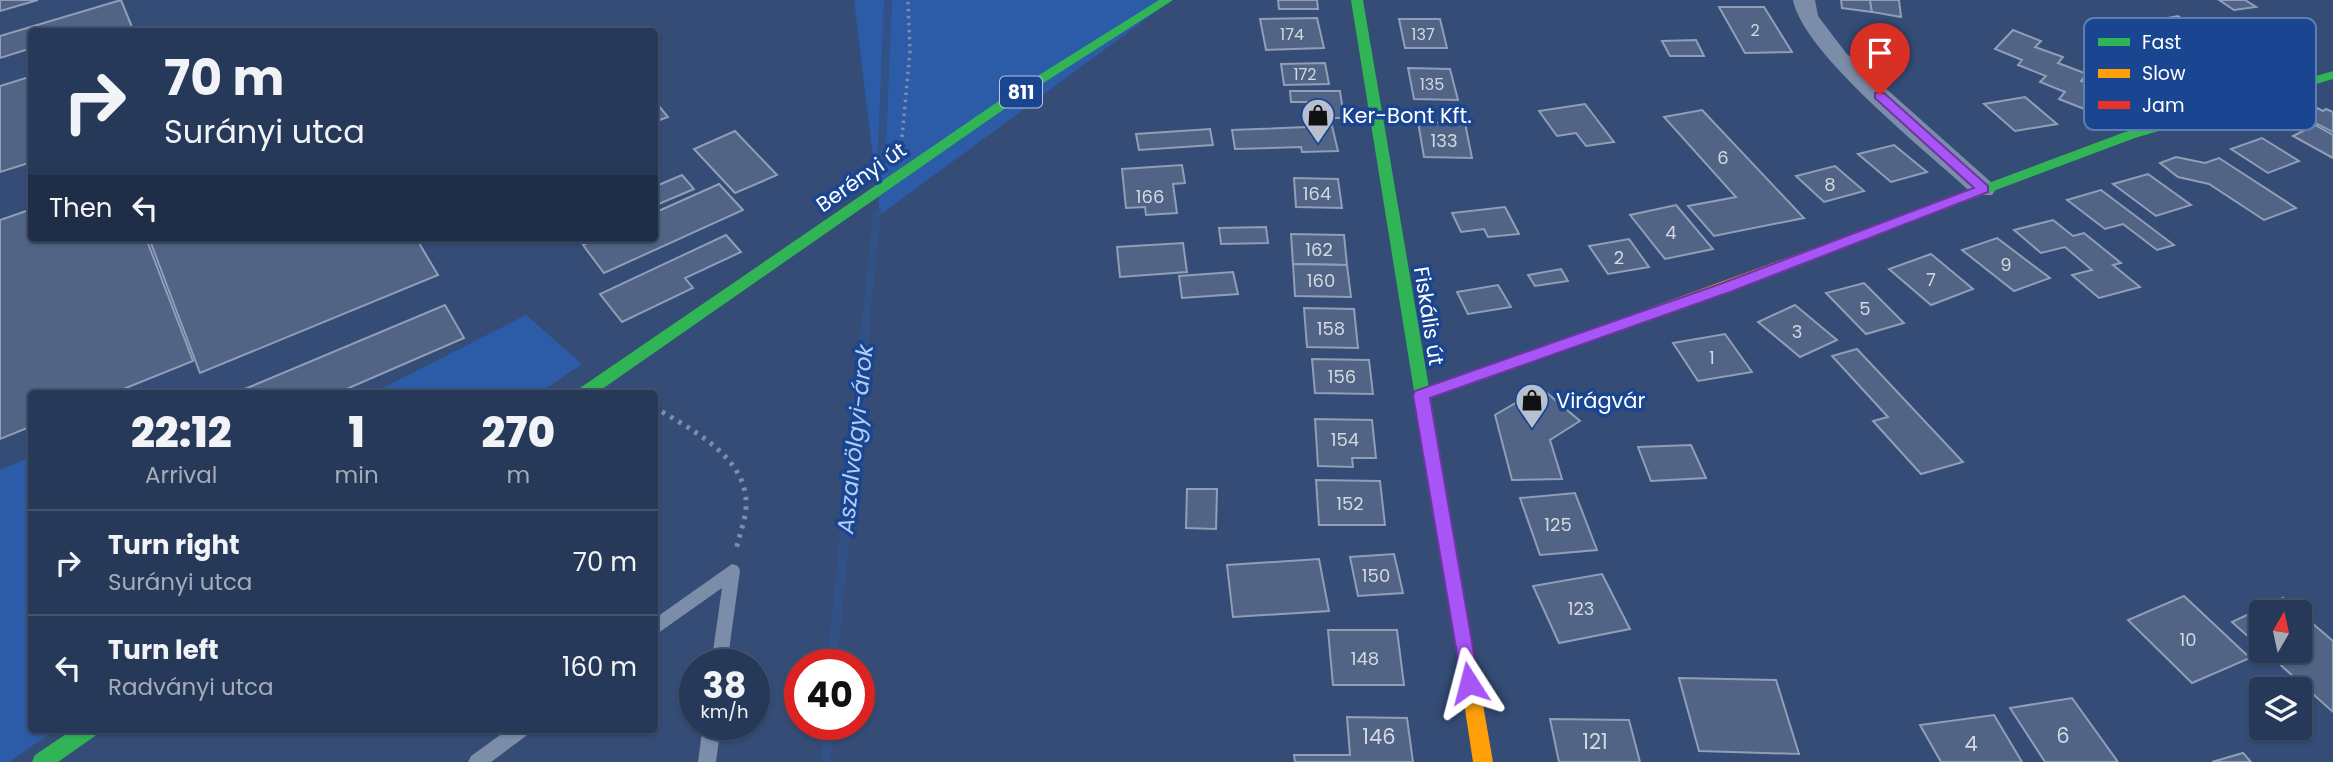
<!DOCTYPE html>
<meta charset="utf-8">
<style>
:root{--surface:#273958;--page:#334461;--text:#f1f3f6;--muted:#a4acba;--line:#43536e}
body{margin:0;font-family:Poppins,sans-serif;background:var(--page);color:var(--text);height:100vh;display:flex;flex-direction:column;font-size:26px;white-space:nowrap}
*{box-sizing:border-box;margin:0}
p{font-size:23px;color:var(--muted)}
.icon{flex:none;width:38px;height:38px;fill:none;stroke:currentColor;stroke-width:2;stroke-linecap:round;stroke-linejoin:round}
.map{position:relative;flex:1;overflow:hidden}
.sheet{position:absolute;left:28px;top:390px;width:630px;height:343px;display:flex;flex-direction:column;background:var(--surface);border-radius:7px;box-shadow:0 2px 5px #0004,0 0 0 2px var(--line)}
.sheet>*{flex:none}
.guide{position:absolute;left:28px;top:28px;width:630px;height:214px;border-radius:7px;box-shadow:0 2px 5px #0004,0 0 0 2px var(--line);background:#273958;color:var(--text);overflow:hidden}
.needle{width:46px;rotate:9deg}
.controls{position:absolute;left:2249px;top:600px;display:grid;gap:14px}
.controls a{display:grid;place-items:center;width:63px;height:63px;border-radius:7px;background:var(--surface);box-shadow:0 2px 5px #0004,0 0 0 2px var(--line);font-size:35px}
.speed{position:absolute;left:679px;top:649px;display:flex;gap:14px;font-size:35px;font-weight:700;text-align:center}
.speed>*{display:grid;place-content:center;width:91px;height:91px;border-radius:50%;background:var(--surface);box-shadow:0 2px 5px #0004,0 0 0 2px var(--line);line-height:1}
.speed small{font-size:18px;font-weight:400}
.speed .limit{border:10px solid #d22;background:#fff;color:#111}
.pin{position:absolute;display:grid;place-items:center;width:60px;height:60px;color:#fff;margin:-72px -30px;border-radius:50% 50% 50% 0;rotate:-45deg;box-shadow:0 0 7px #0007}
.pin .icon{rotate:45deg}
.me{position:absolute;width:77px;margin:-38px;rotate:351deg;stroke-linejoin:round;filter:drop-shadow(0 0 5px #0008)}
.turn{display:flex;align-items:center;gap:24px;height:147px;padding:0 21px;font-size:32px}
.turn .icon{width:91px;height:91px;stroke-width:2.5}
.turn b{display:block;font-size:49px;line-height:60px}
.then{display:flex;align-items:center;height:66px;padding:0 21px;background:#0003;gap:14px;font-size:26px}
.eta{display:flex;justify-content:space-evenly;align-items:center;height:119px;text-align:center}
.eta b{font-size:42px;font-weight:800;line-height:49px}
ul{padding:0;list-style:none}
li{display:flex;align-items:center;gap:21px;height:105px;padding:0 21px;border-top:2px solid var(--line)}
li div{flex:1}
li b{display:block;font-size:26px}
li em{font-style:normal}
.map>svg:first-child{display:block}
</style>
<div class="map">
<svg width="2333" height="762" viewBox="0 0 2333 762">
<rect width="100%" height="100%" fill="#344c76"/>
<!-- green -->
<g fill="#2c5ca7">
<path d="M854 0H1172L880 215Z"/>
<path d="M526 315 582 364 538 394H371Z"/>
<path d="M31 457 32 730H55L9 762H0V470Z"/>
</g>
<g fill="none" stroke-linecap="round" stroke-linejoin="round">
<!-- stream-far1 -->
<g stroke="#315187" stroke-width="8">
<path d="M881 171 888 0"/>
<path d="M865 331 877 213"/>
</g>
<!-- stream -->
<g stroke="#315187" stroke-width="10">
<path d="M832 665 865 329"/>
<path d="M826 762 828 724"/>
</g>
</g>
<!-- building -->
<g fill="#516485" stroke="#909eb7" stroke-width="2">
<path d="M0 0H38L0 11Z"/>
<path d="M121 0 134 32H32V48L0 58V36Z"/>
<path d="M1278 0H1317L1318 9H1279Z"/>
<path d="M1841 0H1870L1872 12 1842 8Z"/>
<path d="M1870 0H1899L1901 17 1872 12Z"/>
<path d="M2219 0H2245L2256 7 2234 10Z"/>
<path d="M1719 7H1764L1792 52 1745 53Z"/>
<path d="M2178 16 2242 60 2216 65V69L2183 61V56L2153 35 2145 33 2143 19 2152 21Z"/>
<path d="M1317 18 1324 48 1266 50 1260 19Z"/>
<path d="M1399 19H1440L1447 48H1405Z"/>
<path d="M2013 30 2041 41 2035 47 2063 57 2058 63 2087 74 2081 81 2108 91 2092 112 2059 99 2065 92 2040 82 2046 76 2018 65 2022 60 1995 49Z"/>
<path d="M1696 40 1704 56H1670L1662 41Z"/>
<path d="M1325 63 1329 84 1284 85 1281 64Z"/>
<path d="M1408 68 1450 69 1458 100 1414 99Z"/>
<path d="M32 76V162L0 172V86Z"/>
<path d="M1290 91H1340L1344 118H1310L1308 102H1291Z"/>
<path d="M2025 97 2057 124 2015 131 1984 104Z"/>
<path d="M654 100 668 117 654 122Z"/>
<path d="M2301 100 2323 111 2326 109 2333 112V132L2286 108Z"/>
<path d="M1585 104 1614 142 1586 146 1576 133 1557 136 1539 111Z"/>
<path d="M1702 110 1804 218 1714 236 1688 206 1736 197 1664 117Z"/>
<path d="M1418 122 1465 123 1472 158 1424 157Z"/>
<path d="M2315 125 2333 135V158L2293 136Z"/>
<path d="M1332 126 1338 151 1302 152 1301 147 1235 149 1232 130Z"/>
<path d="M1210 129 1213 145 1139 150 1136 134Z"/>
<path d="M735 131 777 175 735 193 694 149Z"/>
<path d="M2262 138 2299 161 2268 173 2231 149Z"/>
<path d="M1894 145 1927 172 1891 182 1858 154Z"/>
<path d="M2176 157 2205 163 2219 158 2296 208 2264 220 2209 184 2178 177 2160 163Z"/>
<path d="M1182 165 1185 183 1173 184 1177 213 1146 215 1145 207 1126 208 1122 169Z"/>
<path d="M1835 166 1864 191 1824 202 1796 176Z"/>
<path d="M2148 174 2191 205 2156 216 2113 184Z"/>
<path d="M682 175 694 189 654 206V187Z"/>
<path d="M1294 178 1338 179 1342 208 1296 207Z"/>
<path d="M719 184 743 210 604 273 583 245 599 238H654V213Z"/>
<path d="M2101 190 2174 245 2157 250 2123 224 2105 229 2067 200Z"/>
<path d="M1676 205 1713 249 1665 259 1630 215Z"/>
<path d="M1505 207 1519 234 1488 237 1484 229 1461 232 1452 213Z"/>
<path d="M32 209V238H146L193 361 111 394H32V426L0 439V220Z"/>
<path d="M2053 220 2073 236 2084 233 2121 263 2113 265 2140 287 2099 298 2072 275 2092 270 2065 247 2041 253 2014 230Z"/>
<path d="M1266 227 1268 243 1221 244 1219 228Z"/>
<path d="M1291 234 1344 235 1347 265 1293 264Z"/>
<path d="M726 235 741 252 685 278 693 288 622 322 600 294Z"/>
<path d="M149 238H416L438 275 200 373Z"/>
<path d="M1997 238 2050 278 2014 291 1962 250Z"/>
<path d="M1629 239 1649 267 1608 274 1589 246Z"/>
<path d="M1183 243 1187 272 1120 277 1117 247Z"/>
<path d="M1931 254 1973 289 1931 305 1889 269Z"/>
<path d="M1293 264 1347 265 1351 297 1295 296Z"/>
<path d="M1561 269 1568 281 1535 286 1528 275Z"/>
<path d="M1233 272 1238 294 1182 298 1179 276Z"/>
<path d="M1864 283 1904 323 1866 334 1826 293Z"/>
<path d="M1498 285 1511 307 1468 314 1457 292Z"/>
<path d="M445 305 464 338 335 394H233Z"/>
<path d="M1795 305 1837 340 1800 357 1758 322Z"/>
<path d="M1304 308 1354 309 1358 348 1307 347Z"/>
<path d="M1725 334 1752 372 1698 381 1673 343Z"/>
<path d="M1857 349 1963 462 1921 474 1873 421 1888 417 1832 356Z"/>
<path d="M1312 359 1369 360 1373 394 1315 393Z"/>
<path d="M1541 388 1580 421 1550 440 1562 479 1512 480 1495 415Z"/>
<path d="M1315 419 1372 420 1376 458H1352L1353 467 1318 466Z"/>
<path d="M1691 445 1706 478 1651 481 1638 447Z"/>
<path d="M1316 480 1380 481 1385 525H1319Z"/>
<path d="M1187 489H1217L1216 529 1186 528Z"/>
<path d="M1575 493 1597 550 1540 555 1520 498Z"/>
<path d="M1394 554 1403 593 1358 596 1350 557Z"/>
<path d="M1319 559 1329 611 1233 617 1227 565Z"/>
<path d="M1602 574 1630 629 1559 643 1533 586Z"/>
<path d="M2184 596 2250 658 2192 683 2128 620Z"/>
<path d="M2283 598 2333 641V712L2265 651H2300V612H2261V648L2232 622Z"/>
<path d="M1328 630H1397L1404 685H1333Z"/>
<path d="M1679 678 1776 680 1799 754 1699 751Z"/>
<path d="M2072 698 2118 762H2045L2010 708Z"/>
<path d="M1994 715 2022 762H1941L1920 725Z"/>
<path d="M1347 717 1407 718 1413 762H1295L1294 755H1350Z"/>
<path d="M1550 719 1629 720 1640 762H1559Z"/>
<path d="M2243 753 2251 762H2212Z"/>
</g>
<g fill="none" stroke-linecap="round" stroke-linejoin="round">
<!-- path-far1 -->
<path stroke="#7b8da9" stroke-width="3.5" stroke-dasharray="2.5 4.5" stroke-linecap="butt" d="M902 137 910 51 908 0"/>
<!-- path -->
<path stroke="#7b8da9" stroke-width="5" stroke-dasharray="3.5 6" stroke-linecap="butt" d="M654 407C690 429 749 457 746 507 745 522 739 536 736 550"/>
<!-- lane -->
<g fill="#7b8da9" fill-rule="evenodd">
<path d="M732 564 738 566 740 571 727 665H711L722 588 654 636V619Z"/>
<path d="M703 724H721L716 762H698Z"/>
<path d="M507 730H529L526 736 491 762H468L471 756Z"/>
</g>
<!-- street -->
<path fill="#7b8da9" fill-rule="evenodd" d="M1793 0H1815L1818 16 1846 53 1992 183 1996 189 1992 195H1974C1930 154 1803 54 1793 0Z"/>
<!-- fast -->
<g fill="#30b455" fill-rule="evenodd">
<path d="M1159 0H1173L1020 98 595 394H575L577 390 1012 92Z"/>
<path d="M1351 0H1363L1477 670 1475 676 1468 678 1461 676 1459 670Z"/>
<path d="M2333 71V79L2135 138 1860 241 1855 243 1848 238 1850 235 2125 132Z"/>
<path d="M72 730H98L95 736 58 762H32L35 755Z"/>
</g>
<!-- slow -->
<g fill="#ff9f0a" fill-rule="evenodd">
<path d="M1855 233 1862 238 1860 241 1580 345 1575 347 1567 341 1570 337Z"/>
<path d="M1468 662 1475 664 1477 670 1493 762H1473L1459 670 1461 664Z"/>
</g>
<!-- jam -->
<path fill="#e5322d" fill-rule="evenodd" d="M1575 335 1583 341 1580 345 1421 401 1415 399 1413 395 1415 391Z"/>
</g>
<!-- route -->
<path fill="#a855f7" stroke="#6d37a1" stroke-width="2" d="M1875 93H1884L1988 186V192L1730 292 1430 398 1479 683 1476 689 1469 692 1463 689 1413 395 1415 391 1720 284 1974 188 1875 98Z"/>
<!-- icons -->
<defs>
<symbol id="shop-pin" viewBox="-11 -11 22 30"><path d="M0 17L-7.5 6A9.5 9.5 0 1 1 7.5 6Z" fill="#b8c0cf" stroke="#194591"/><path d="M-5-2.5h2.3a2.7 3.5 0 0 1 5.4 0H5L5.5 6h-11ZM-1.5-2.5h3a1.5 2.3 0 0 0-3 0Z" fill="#111"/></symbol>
</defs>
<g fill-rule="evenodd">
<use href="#shop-pin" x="1299" y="96" width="38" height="52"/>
<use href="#shop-pin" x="1513" y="381" width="38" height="52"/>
</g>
<g text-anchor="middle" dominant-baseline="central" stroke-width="7" stroke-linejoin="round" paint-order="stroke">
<!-- far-number labels -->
<g font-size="16" fill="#d4d8e0">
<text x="1755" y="30">2</text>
<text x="1292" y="34">174</text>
<text x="1423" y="34">137</text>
<text x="1305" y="74">172</text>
<text x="1432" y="84">135</text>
</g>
<!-- number labels -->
<g font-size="18" fill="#d4d8e0">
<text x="1444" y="140">133</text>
<text x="1723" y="157">6</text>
<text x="1830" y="184">8</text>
<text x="1317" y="193">164</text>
<text x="1150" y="196">166</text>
<text x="1671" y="232">4</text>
<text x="1319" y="249">162</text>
<text x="1619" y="257">2</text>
<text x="2006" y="264">9</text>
<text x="1931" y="279">7</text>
<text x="1321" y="280">160</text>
<text x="1865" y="308">5</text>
<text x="1331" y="328">158</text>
<text x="1797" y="331">3</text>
<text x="1712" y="357">1</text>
<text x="1342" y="376">156</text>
<text x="1345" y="439">154</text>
<text x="1350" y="503">152</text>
<text x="1558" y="524">125</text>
<text x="1376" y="575">150</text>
<text x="1581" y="608">123</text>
<text x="2188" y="639">10</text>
<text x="1365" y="658">148</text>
</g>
<!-- shield labels -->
<rect fill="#194591" stroke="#bac7de" stroke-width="2" x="1000" y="76.5" width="42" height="31" rx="5"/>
<g font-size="19" font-weight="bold" fill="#fff">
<text x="1021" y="92">811</text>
</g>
<!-- poi labels -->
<g font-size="21" fill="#fff" stroke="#194591" text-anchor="start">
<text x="1342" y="115">Ker-Bont Kft.</text>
<text x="1556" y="400">Virágvár</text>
</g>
<!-- street labels -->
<g font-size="21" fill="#fff" stroke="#194591">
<text transform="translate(861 177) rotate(-35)">Berényi út</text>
<text transform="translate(1429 316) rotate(81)">Fiskális út</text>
</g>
<!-- near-number labels -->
<g font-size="21" fill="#d4d8e0">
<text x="2063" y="735">6</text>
<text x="1379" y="736">146</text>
<text x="1595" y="741">121</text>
<text x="1971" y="743">4</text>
</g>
<!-- water labels -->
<g font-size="23" font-style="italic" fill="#b3cdf6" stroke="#194591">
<text transform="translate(855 439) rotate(-84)">Aszalvölgyi-árok</text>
</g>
</g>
<!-- legend -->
<rect x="2084" y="18" width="232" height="112" rx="10" fill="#194591" stroke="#5e7db2" stroke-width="2"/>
<rect x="2098" y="38" width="32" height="8" fill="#30b455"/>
<rect x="2098" y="69" width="32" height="9" fill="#ff9f0a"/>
<rect x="2098" y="101" width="32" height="8" fill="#e5322d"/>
<g font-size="19" fill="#fff">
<text x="2142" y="49">Fast</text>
<text x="2142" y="80">Slow</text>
<text x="2142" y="112">Jam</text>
</g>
</svg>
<div class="controls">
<a><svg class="needle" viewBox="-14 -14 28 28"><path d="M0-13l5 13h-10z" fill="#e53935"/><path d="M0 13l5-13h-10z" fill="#a4acba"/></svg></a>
<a><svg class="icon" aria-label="layers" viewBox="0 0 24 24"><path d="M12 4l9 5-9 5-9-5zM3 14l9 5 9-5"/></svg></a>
</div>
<div class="speed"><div>38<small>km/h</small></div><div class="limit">40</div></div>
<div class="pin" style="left:1880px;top:95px;background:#d93025"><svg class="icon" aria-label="arrive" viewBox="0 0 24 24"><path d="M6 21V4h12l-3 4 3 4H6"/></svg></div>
<svg class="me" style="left:1469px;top:683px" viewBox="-20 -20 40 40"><path d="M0-17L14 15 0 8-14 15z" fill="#a855f7" stroke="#fff" stroke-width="4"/></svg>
<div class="guide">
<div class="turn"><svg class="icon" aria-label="right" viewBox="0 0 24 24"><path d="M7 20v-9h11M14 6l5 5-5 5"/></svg><div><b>70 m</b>Surányi utca</div></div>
<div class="then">Then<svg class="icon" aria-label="left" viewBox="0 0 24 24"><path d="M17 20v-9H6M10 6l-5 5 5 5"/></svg></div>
</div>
<section class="sheet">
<div class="eta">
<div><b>22:12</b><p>Arrival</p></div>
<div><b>1</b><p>min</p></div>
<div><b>270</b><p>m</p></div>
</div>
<ul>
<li><svg class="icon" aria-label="right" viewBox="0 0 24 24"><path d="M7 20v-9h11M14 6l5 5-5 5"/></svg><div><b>Turn right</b><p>Surányi utca</p></div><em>70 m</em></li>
<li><svg class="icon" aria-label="left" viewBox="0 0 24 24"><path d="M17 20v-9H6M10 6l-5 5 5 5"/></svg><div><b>Turn left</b><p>Radványi utca</p></div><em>160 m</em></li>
</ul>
</section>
</div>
